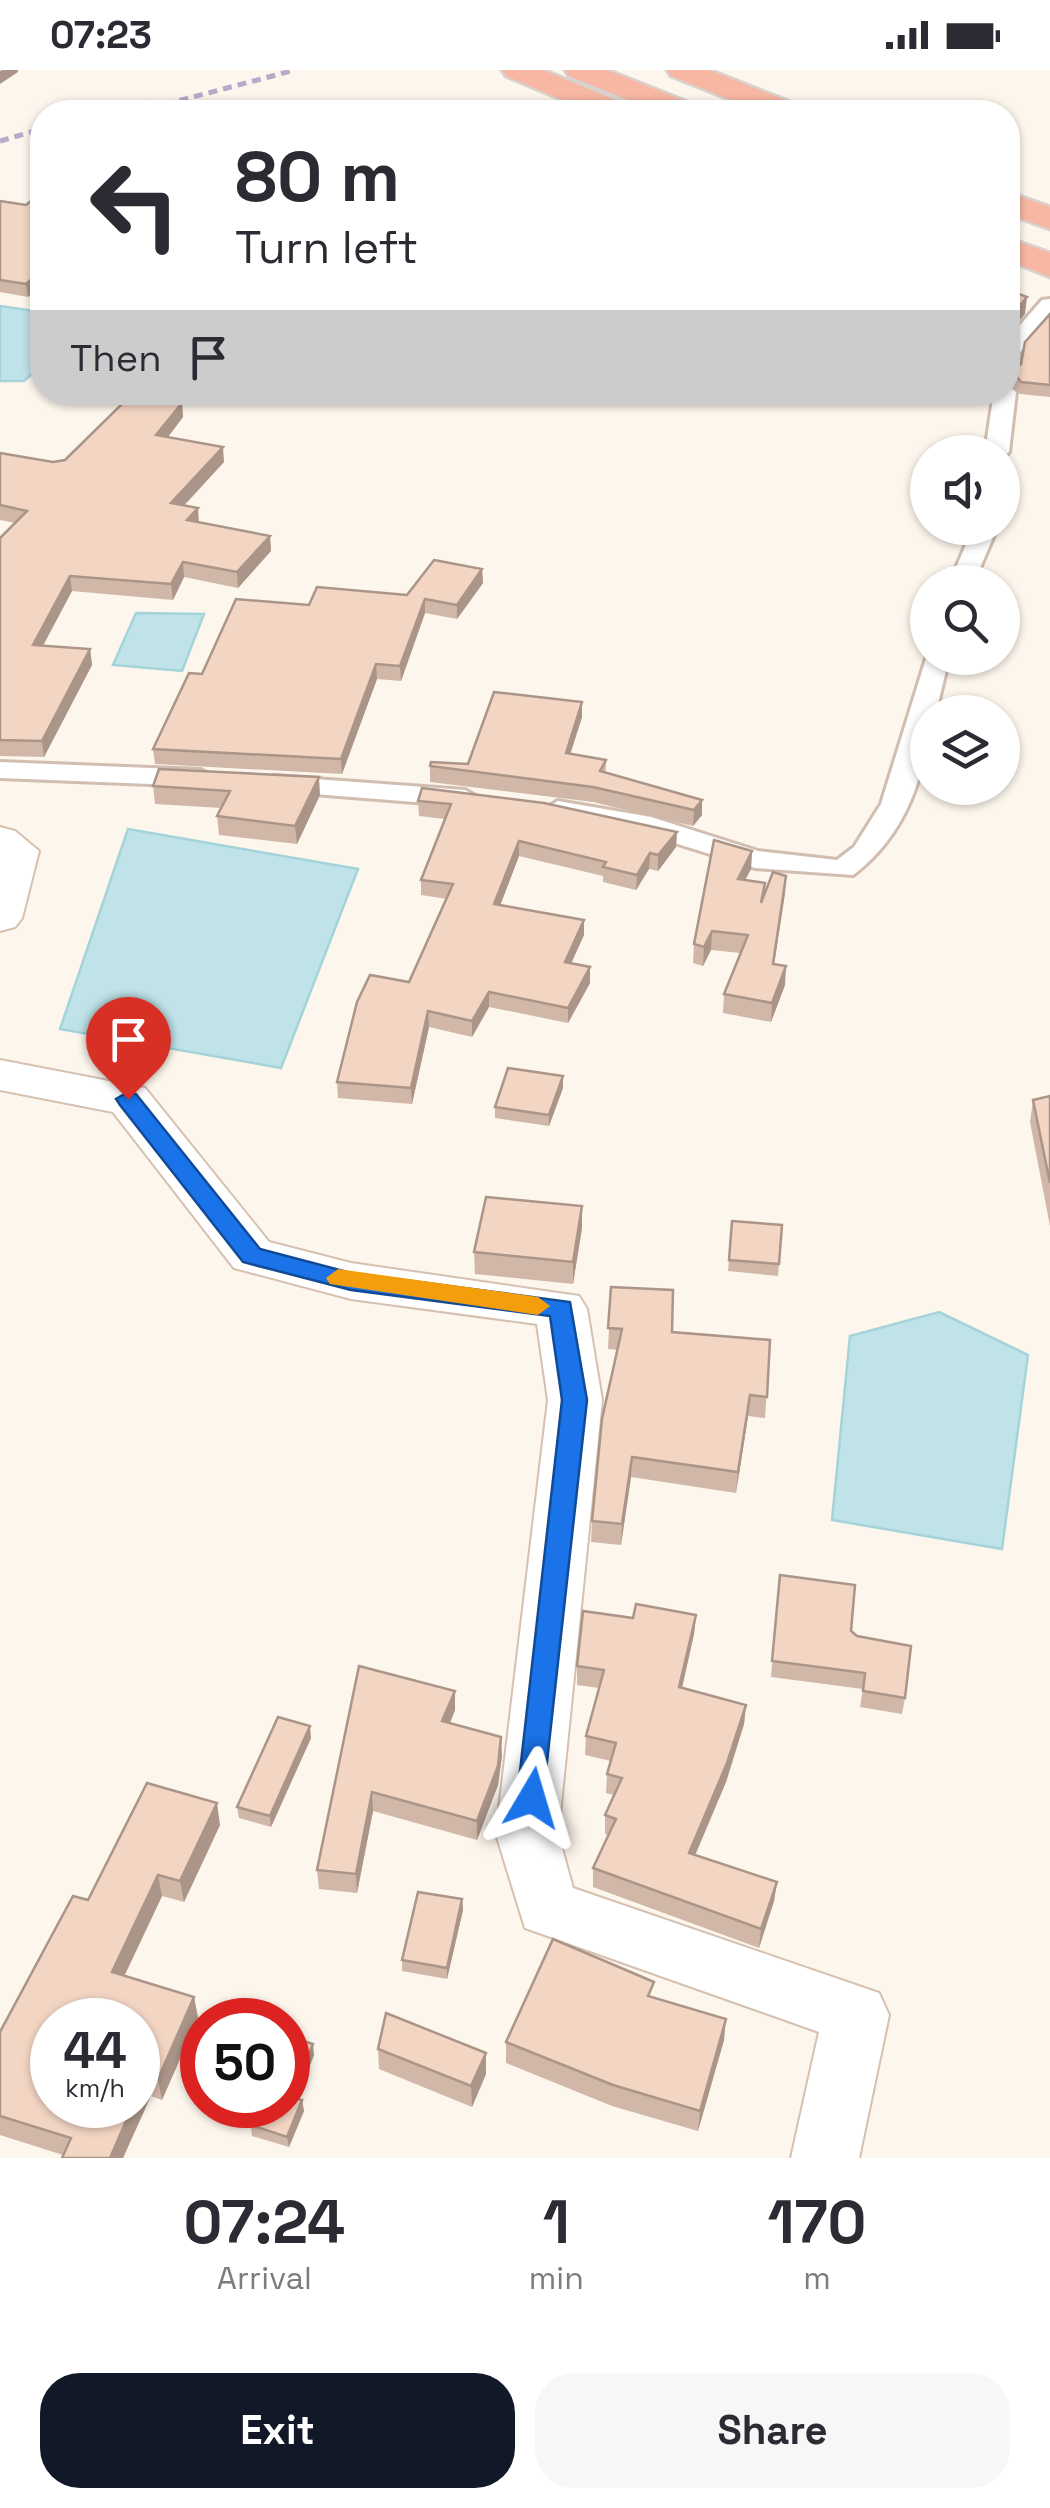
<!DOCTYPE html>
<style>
:root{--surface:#fff;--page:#f7f7f7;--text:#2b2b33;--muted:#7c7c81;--accent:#111827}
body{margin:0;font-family:"Space Grotesk",sans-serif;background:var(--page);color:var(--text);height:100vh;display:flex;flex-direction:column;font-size:38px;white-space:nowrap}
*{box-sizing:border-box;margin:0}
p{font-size:32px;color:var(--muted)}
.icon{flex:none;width:55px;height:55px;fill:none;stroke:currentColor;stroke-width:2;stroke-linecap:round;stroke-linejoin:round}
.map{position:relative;height:2088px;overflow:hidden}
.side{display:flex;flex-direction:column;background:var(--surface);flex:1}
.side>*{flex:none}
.hud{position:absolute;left:30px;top:30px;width:990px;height:305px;border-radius:40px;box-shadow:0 2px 8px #0004;background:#fff;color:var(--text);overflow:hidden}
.buttons{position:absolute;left:910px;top:365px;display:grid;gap:20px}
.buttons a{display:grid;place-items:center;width:110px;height:110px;border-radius:50%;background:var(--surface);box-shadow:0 2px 8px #0004;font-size:50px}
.speed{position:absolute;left:30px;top:1928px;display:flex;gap:20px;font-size:50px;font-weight:700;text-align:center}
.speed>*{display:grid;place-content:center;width:130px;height:130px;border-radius:50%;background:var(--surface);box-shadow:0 2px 8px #0004;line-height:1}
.speed small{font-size:25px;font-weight:400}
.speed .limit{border:15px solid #d22;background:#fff;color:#111}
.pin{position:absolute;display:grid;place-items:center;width:85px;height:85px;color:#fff;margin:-102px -42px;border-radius:50% 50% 50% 0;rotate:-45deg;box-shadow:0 0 10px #0007}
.pin .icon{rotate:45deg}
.me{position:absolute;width:110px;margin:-55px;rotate:7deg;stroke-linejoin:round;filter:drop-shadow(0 0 8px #0008)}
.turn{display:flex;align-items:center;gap:35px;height:210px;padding:0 40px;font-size:45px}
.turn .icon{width:130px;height:130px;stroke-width:2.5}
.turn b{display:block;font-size:70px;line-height:85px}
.then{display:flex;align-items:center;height:95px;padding:0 40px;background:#0003;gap:20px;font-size:38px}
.eta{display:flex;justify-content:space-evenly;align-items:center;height:170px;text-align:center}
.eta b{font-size:60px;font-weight:800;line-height:70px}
.button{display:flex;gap:20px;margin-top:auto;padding:20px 40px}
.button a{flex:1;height:115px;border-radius:40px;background:var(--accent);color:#fff;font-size:40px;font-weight:800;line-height:115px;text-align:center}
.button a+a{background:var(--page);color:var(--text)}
.status{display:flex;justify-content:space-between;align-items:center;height:70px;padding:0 50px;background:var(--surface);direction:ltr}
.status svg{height:28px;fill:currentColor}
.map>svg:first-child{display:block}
</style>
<div class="status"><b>07:23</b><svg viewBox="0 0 49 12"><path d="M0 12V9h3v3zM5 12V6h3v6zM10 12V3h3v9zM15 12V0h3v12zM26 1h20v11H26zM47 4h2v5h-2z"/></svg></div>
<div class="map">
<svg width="1050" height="2088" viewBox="0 0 1050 2088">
<rect width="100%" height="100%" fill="#fdf6ec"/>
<!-- water -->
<g fill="#bfe3e8" stroke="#a5d3da" stroke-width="2.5">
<path d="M0 236 42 242V295L24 311H0Z"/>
<path d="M136 543 204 544 182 601 113 595Z"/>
<path d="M128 759 358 799 281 998 60 959Z"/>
<path d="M939 1242 1028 1285 1002 1479 832 1450 850 1266Z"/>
</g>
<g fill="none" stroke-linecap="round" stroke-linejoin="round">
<defs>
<g id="street">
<path d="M1050 229V248L1020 282 1016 305 1008 307V269L1042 230Z"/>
<path d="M1008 316 1016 322 1009 382 1002 388V382H985L994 322H1008Z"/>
<path d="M973 458H997L974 512H950Z"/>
<path d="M928 582V588H949L936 642H928C928 705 904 767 853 805L755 798 636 761 548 745 544 739 558 731 651 747 758 781 837 790 854 777 881 734Z"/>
<path d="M0 692 201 700 215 708 201 716 0 708Z"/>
<path d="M274 706 465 720 479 728 465 736 264 720 260 714Z"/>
</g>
<g id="secondary">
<path d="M0 757 15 761 39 781 22 848 15 857 0 861Z"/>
<path d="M0 990 145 1018 269 1172 351 1193 579 1226 587 1239 602 1330 558 1764 573 1818 879 1923 889 1945 859 2088H791L819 1962 525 1858 496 1764 548 1330 537 1254 351 1229 234 1198 113 1042 0 1020Z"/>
</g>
<g id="highway">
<path d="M502 0H543L625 34 630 41 591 42 506 6Z"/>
<path d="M565 0H607L695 35 700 42H658L569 6Z"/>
<path d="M667 0H709L798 35 803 42H761L671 6Z"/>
<path d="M1008 122 1050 137V159L1008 144Z"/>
<path d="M1008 168 1050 183V207L1008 190Z"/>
</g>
</defs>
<!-- street casing -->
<use href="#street" stroke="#d1beb0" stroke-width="6"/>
<!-- secondary casing -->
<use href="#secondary" stroke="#d6c0b0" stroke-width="4"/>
<!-- highway casing -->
<use href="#highway" stroke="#dad1cd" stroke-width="5"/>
<!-- street -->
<use href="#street" fill="#fff" fill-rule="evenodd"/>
<!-- secondary -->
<use href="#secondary" fill="#fff" fill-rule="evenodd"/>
<!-- highway -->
<use href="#highway" fill="#f7b7a3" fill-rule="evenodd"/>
<!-- rail -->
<g stroke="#b9a8c9" stroke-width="5" stroke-dasharray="9 6" stroke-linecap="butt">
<path d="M103 42 147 31"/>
<path d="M136 42 295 0"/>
<path d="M0 71 42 59"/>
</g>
</g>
<!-- wall -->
<g fill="#d1b7a8">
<path d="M42 122V214L28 227 0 222V131L26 135Z"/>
<path d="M1050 244V327L1020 324 1010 313 1012 301 1021 294Z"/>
<path d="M182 333 183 347 168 367 224 392 184 436 199 453 270 466 271 481 238 518 184 507 173 530 72 521 43 576 90 579 92 595 44 687 0 686V468L15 453 0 450V383L53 392 65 390Z"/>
<path d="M482 499 483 513 457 549 425 543 401 611 377 609 342 704 155 694 153 679 202 604 309 535 407 525Z"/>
<path d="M582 632V647L570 683 606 690V702L702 730V745L693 756 593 732 430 712V696L468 694Z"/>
<path d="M153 716 320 725 297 774 219 765 217 746 221 738 155 734Z"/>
<path d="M418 731 677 762 676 777 658 801 649 799 636 820 603 812V806L519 786 500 835 584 850V865L571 893 590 897V913L568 953 489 937 472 967 429 957 412 1034 338 1028 337 1012 409 912 447 829 421 825V810L445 749 419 746Z"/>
<path d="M752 781 751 799 745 810 764 826 786 806 774 894 785 915 771 952 723 943 724 924 741 883 711 880 703 896 693 893 694 874Z"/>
<path d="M563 1018 549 1056 495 1048V1037Z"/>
<path d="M1050 1026V1156L1030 1052 1033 1030Z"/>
<path d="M782 1155 778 1206 728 1201 729 1190Z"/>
<path d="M582 1158 573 1214 475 1204 474 1182Z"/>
<path d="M611 1217 672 1262 770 1270 765 1348 748 1346 736 1423 631 1407 621 1475 591 1472 592 1451 618 1280 608 1279Z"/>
<path d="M780 1505 857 1566 905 1628 902 1644 860 1637 863 1619 771 1607Z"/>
<path d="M696 1545 694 1564 682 1617 746 1635 744 1654 726 1712 695 1785 777 1812 774 1831 759 1878 593 1817V1798L608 1765 605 1764V1745L614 1725 606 1723 607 1704 611 1691 585 1685 586 1666 599 1618 577 1615V1596L633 1548Z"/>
<path d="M359 1596 455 1621V1640L450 1653 502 1686 498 1715 477 1770 373 1741 357 1823 319 1819 317 1800Z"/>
<path d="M311 1668 271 1757 239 1748 237 1737Z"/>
<path d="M220 1755 184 1832 162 1826 125 1905 194 1927 198 1948 162 2030 151 2026 63 2085 0 2065V1962L88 1830Z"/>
<path d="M462 1829 463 1840 447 1909 402 1901V1890Z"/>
<path d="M653 1927 724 1970 698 2061 612 2036 506 1993V1972Z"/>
<path d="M288 1966 314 1985 298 2025 288 2022Z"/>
<path d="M378 1979 486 2004 472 2037 379 1999Z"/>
<path d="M302 2030 304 2041 289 2077 252 2066 251 2055Z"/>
</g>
<!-- shaded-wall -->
<g fill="#aa9588">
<path d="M2 0H18V2L0 14V1Z"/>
<path d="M42 200V214L28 227 26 214Z"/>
<path d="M1027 227 1025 244 1008 264 1009 248Z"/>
<path d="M182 333 183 347 158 380 156 365Z"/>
<path d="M223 377 224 392 172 448 171 433Z"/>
<path d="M198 438 199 453 187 450Z"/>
<path d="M270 466 271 481 238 518 237 502Z"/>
<path d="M183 492 184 507 173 530 171 514Z"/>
<path d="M482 499 483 513 457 549V535Z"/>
<path d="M70 506 72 521 35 590 33 575Z"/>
<path d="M425 529V543L401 611 400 596Z"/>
<path d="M90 579 92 595 44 687 42 671Z"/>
<path d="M376 594 377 609 342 704 341 689Z"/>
<path d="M582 632V647L566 698V683Z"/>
<path d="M319 707 320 725 297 774 295 756Z"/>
<path d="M702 730V745L693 756 694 740Z"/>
<path d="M677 762 676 777 658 801V785Z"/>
<path d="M519 771V786L495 849 494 834Z"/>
<path d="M752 781 751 799 736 828 738 809Z"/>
<path d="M650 783 649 799 636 820 637 805Z"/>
<path d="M786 806 785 824 771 913 773 894Z"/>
<path d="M584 850V865L565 907V892Z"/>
<path d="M712 861 711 880 703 896 704 877Z"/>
<path d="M786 896 785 915 771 952 772 933Z"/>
<path d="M590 897V913L568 953V938Z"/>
<path d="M489 922V937L472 967V951Z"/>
<path d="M428 941 429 957 412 1034 411 1018Z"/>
<path d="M563 1006V1018L549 1056V1045Z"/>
<path d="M582 1136V1158L573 1214V1192Z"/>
<path d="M750 1325 748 1346 736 1423 738 1402Z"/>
<path d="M632 1387 631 1407 621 1475 622 1454Z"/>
<path d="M696 1545 694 1564 678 1636 679 1617Z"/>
<path d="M455 1621V1640L443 1670 442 1651Z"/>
<path d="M746 1635 744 1654 726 1712 688 1802 689 1783Z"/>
<path d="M310 1656 311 1668 271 1757 270 1746Z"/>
<path d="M501 1667 502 1686 498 1715 477 1770V1751Z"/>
<path d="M372 1722 373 1741 357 1823 356 1804Z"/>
<path d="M217 1733 220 1755 184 1832 180 1811Z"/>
<path d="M158 1805 162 1826 116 1923 112 1902Z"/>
<path d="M777 1812 774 1831 759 1878 761 1859Z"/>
<path d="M462 1829 463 1840 447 1909V1898Z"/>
<path d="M194 1927 198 1948 162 2030 158 2009Z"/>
<path d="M726 1949 724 1970 698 2061 700 2041Z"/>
<path d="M313 1974 314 1985 298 2025 297 2014Z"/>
<path d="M486 1983V2004L472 2037 471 2016Z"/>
<path d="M147 2006 151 2026 123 2088H110L133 2035H138V2026Z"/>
<path d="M302 2030 304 2041 289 2077 287 2067Z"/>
</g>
<!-- building -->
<g fill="#f3d5c3" stroke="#aa9588" stroke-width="2.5">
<path d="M42 122V200L26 214 0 210V131L26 135Z"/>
<path d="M1008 220 1027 227 1009 248H1008Z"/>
<path d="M1050 244V315L1021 312 1012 301 1021 294 1025 272Z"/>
<path d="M132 324 182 333 156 365 223 377 171 433 198 438 187 450 270 466 237 502 183 492 171 514 70 506 33 575 90 579 42 671 0 670V468L27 441 0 435V383L53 392 65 390Z"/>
<path d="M434 490 482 499 457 535 425 529 400 596 376 594 341 689 153 679 189 603 202 604 236 529 309 535 317 517 407 525Z"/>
<path d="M494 622 582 632 566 683 606 690 600 701 702 730 694 740 593 717 430 696 431 692 468 694Z"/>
<path d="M159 699 319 707 295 756 217 746 230 721 153 716Z"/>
<path d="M422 718 544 733 677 762 658 785 650 783 637 805 603 797 606 792 519 771 494 834 584 850 565 892 590 897 568 938 489 922 472 951 428 941 411 1018 337 1012 357 932 370 905 409 912 453 814 421 810 451 734 418 731Z"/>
<path d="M714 770 752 781 738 809 765 813 761 833 773 802 786 806 773 894 786 896 772 933 724 924 748 865 712 861 704 877 694 874Z"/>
<path d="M508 998 563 1006 549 1045 495 1037Z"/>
<path d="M1050 1026V1113L1033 1030Z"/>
<path d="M486 1127 582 1136 573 1192 474 1182Z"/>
<path d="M732 1151 782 1155 779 1194 729 1190Z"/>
<path d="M611 1217 673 1220 672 1262 770 1270 767 1327 750 1325 738 1402 632 1387 622 1454 592 1451 602 1349 622 1259 608 1258Z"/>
<path d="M780 1505 855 1515 851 1561 857 1566 911 1576 905 1628 863 1621 865 1603 772 1591Z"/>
<path d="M636 1534 696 1545 679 1617 746 1635 727 1693 689 1783 777 1812 761 1859 593 1798 616 1749 605 1745 622 1708 607 1704 616 1673 586 1666 604 1600 577 1596 583 1541 633 1548Z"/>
<path d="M359 1596 455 1621 442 1651 501 1667 498 1696 477 1751 372 1722 356 1804 317 1800Z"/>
<path d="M278 1647 310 1656 270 1746 237 1737Z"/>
<path d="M147 1713 217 1733 180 1811 158 1805 112 1902 194 1927 158 2009 147 2006 138 2026V1950H52V2035H133L110 2088H62L71 2068 0 2046V1962L73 1826 88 1830Z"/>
<path d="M418 1822 462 1829 447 1898 402 1890Z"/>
<path d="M553 1869 654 1912 648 1926 726 1949 700 2041 613 2015 506 1972Z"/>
<path d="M386 1943 486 1983 471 2016 378 1979Z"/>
<path d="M288 1966 313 1974 297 2014 288 2012Z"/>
<path d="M288 2026 302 2030 287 2067 251 2055 259 2035H288Z"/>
</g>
<!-- route -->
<path fill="#1a73e8" stroke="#114b97" stroke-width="2.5" d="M128 1022 136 1024 260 1179 351 1203 570 1232 587 1330 542 1737 532 1741 521 1737 517 1728 562 1330 550 1246 351 1220 243 1192 120 1035 116 1029Z"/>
<!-- slow -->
<path fill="#f59e0b" d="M338 1199 538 1227 550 1236 538 1245 330 1214 326 1208Z"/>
</svg>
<div class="buttons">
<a><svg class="icon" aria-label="sound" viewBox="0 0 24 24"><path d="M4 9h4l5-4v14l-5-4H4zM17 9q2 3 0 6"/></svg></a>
<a><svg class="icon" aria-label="search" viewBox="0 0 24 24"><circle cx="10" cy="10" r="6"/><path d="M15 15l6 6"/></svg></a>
<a><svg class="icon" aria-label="layers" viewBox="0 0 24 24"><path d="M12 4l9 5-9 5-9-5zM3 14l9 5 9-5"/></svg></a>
</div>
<div class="speed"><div>44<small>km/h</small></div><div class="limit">50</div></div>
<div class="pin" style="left:128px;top:1029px;background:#d93025"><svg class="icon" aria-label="arrive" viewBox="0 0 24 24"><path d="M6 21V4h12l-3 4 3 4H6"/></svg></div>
<svg class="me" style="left:532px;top:1728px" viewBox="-20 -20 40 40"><path d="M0-17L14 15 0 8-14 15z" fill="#1a73e8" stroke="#fff" stroke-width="4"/></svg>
<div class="hud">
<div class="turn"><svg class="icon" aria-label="left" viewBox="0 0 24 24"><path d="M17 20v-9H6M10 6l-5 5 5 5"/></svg><div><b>80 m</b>Turn left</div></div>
<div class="then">Then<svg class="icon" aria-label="arrive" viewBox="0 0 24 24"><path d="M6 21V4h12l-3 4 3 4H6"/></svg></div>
</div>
</div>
<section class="side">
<div class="eta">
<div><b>07:24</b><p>Arrival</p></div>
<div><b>1</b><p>min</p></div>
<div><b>170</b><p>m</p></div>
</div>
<div class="button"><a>Exit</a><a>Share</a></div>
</section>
